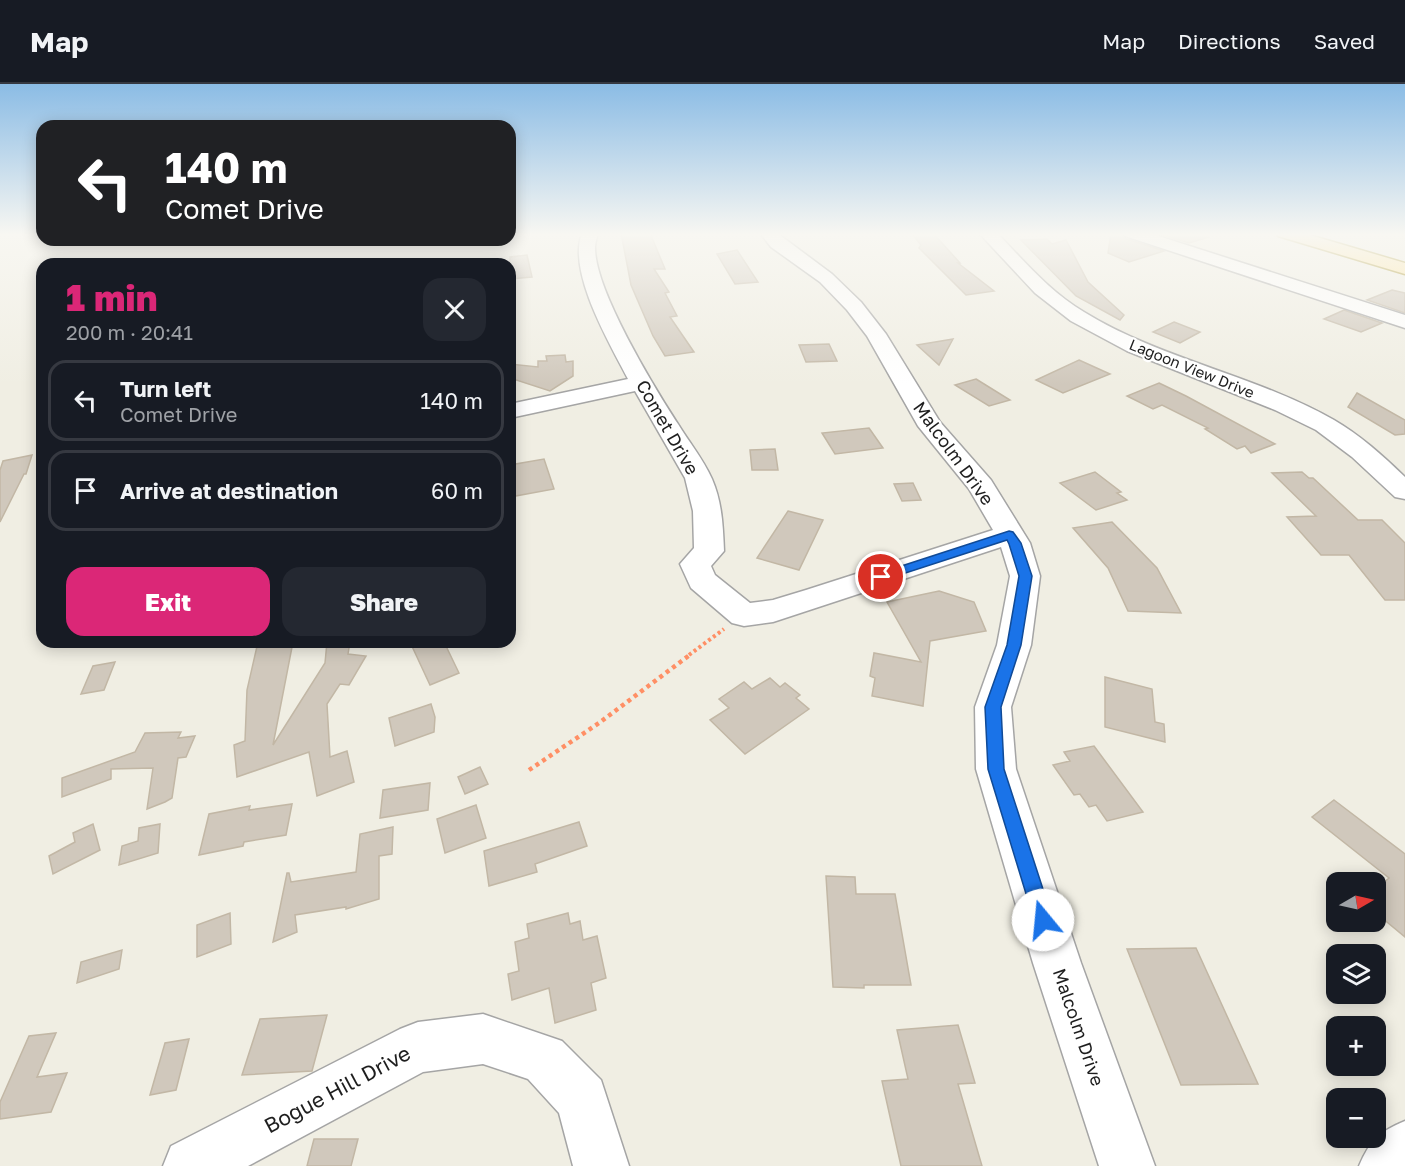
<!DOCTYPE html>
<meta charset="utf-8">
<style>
:root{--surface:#171b24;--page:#242831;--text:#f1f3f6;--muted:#9ea1a6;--line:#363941;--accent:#db2777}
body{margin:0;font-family:"Golos Text",sans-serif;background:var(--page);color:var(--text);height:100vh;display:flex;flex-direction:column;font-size:22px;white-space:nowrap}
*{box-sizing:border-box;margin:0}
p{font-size:20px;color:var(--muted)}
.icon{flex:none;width:33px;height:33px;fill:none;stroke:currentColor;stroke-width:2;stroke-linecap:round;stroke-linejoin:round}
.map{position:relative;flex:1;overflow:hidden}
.sheet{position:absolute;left:36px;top:174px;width:480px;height:390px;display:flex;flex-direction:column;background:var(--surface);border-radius:18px;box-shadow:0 3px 15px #0003}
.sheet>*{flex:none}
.guide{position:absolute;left:36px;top:36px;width:480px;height:126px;border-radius:18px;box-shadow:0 3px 15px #0003;background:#202124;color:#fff;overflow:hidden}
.needle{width:39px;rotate:81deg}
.buttons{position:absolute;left:1326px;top:788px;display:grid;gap:12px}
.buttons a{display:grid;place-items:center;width:60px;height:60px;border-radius:12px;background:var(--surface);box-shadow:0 3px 15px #0003;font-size:30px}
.pin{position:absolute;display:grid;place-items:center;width:51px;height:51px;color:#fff;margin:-26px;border:3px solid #fff;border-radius:50%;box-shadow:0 2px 6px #0007}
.me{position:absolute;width:66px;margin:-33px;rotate:343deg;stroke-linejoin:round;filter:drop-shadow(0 0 4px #0008)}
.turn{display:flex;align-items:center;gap:21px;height:126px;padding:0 30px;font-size:27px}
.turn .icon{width:78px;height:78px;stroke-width:2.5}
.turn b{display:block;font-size:42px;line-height:51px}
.round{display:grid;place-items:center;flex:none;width:63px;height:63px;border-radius:18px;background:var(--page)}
.overview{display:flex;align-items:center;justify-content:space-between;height:102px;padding:0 30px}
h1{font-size:36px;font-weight:800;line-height:45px;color:var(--accent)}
.primary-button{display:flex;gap:12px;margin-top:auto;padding:12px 30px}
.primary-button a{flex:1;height:69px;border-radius:18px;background:var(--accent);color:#fff;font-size:24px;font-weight:800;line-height:69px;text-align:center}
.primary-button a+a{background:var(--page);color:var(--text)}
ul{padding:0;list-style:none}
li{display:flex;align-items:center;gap:18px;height:81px;margin:0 12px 9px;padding:0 18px;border:3px solid var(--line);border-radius:18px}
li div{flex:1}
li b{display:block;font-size:22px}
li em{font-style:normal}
header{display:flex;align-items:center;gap:36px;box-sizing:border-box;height:84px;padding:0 30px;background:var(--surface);border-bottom:2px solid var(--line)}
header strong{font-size:28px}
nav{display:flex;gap:33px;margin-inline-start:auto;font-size:21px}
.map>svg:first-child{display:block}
</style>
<header>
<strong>Map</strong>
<nav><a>Map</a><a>Directions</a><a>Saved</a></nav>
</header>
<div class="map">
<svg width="1405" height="1082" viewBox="0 0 1405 1082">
<rect width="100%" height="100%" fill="#f0eee3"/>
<!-- building -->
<g fill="#d0c8bc" stroke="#c2b7a5" stroke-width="1.5">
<path d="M621 149H650L665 185H654L669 208 665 209 677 232 670 233 694 268 665 272 653 252 631 201Z"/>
<path d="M911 149H933L960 179H958L994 207 966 211 919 164 921 161Z"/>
<path d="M1111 149H1121L1124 154 1164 167 1129 178 1108 169Z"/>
<path d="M1157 149H1208L1209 153 1189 159Z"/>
<path d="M1047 155 1052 160 1066 156 1088 198 1124 231 1120 236 1076 212 1021 156Z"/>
<path d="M737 166 758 198 735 200 717 170Z"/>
<path d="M527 171 532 193 510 195V173Z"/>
<path d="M1392 206 1405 209V229L1367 216Z"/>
<path d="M1344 226 1382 239 1361 248 1324 235Z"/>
<path d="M1174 238 1200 248 1180 259 1153 248Z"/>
<path d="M953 255 939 281 917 261Z"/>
<path d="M829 260 837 277 806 278 799 261Z"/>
<path d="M565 271 566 278 573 277V292L550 307 510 294V280L538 283V277H547L546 272Z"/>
<path d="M1079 276 1110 290 1063 309 1036 296Z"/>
<path d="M976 295 1010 316 989 322 955 301Z"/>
<path d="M1159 299 1186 312 1275 360 1251 369 1245 362 1237 365 1205 345 1208 344 1162 321 1153 325 1127 312Z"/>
<path d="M1357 309 1405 336V350L1395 351 1348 323Z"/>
<path d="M869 344 883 364 835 370 822 349Z"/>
<path d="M775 365 778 386H752L750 366Z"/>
<path d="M32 371 26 390H24L0 438V386L3 377Z"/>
<path d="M544 375 554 405 510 413V381Z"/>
<path d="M1095 388 1121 408 1117 409 1127 416 1096 426 1060 399Z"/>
<path d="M1302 388 1309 394H1313L1358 436H1382L1405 459V516H1385L1349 471H1321L1287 433 1316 432 1272 389Z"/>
<path d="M913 399 921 416 902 417 894 400Z"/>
<path d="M788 427 823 436 799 486 757 474Z"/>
<path d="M1112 438 1157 484 1181 529 1128 527 1108 484 1073 444Z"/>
<path d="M939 507 974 518 986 547 930 557 923 622 872 612 875 594 870 592 874 569 921 578 887 518Z"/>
<path d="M258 558H293L273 661 325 579 327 558H350L348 570 366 572 349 601 340 600 327 620 330 673 347 667 354 698 317 712 309 668 237 693 234 661 245 657 247 606Z"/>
<path d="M410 558H444L459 589 430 601Z"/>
<path d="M115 578 104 606 81 610 93 582Z"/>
<path d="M1105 593 1152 605 1155 638 1164 640 1165 658 1105 643Z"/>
<path d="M770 594 780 603 785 599 800 611 796 614 809 625 745 670 710 636 729 624 719 615 744 598 752 605Z"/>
<path d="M431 620 435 633 434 648 395 662 389 634Z"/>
<path d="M181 648 178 654 195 652 186 673 178 674 172 714 165 718 147 725 153 684 111 685V695L62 713V694L135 668 145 649Z"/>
<path d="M1094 662 1143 728 1107 737 1096 721 1089 723 1080 710 1074 711 1053 681 1070 677 1064 668Z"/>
<path d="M480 683 488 700 465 710 458 693Z"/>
<path d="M430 699 428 726 380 734 383 706Z"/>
<path d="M1334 716 1405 770V853L1376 829V805L1389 794 1312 733Z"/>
<path d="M292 720 286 751 244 758 243 762 199 771 209 730 250 722 249 726Z"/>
<path d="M476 721 486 754 445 769 437 735Z"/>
<path d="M579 738 587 762 535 780 537 788 489 802 484 767Z"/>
<path d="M93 740 100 766 53 790 49 772 75 758 73 749Z"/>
<path d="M160 740 158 769 119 781 122 762 138 757 139 744Z"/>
<path d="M393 743 392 770 379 772V815L346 825V823L295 831 297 848 273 858 287 789H289L291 798 356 788 360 750Z"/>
<path d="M826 792 855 793 856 810H895L911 901H864V904L833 903Z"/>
<path d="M230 829 231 860 197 873V841Z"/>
<path d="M568 829 570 840 580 837 583 856 597 852 606 894 591 899 596 926 555 939 549 904 512 916 508 890 519 887 515 858 529 854 527 840Z"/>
<path d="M1196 864 1258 1000 1181 1001 1127 865Z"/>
<path d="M122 866 119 885 77 899 81 878Z"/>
<path d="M327 931 312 987 242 991 260 935Z"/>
<path d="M958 941 975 999 958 1000 982 1082H901L882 997 908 995 897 946Z"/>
<path d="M56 949 37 993 67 989 51 1028 0 1035V1018L29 952Z"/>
<path d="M189 955 176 1006 150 1011 165 959Z"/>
<path d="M314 1055H358L351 1082H307Z"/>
</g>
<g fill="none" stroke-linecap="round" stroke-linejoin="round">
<defs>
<g id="minor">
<path d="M582 149H598C597 154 595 158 595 163 594 205 654 303 678 340 689 358 703 375 712 395 722 418 723 442 724 467L711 482 715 491 750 519 773 516 806 506 993 446 969 405 918 342 867 252 847 226 820 198 771 163 760 149H777L832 190 861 218 886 250 940 338 991 396 1030 459 1040 492 1031 561 1011 623 1016 685 1081 879 1155 1082H1099L1033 879 976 685 975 623 997 561 1010 492 1001 463 773 538 744 542 732 539 691 504 680 480 694 464 693 427 685 394 635 307 510 334V320L628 295C610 260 567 188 582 149Z"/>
<path d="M979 149H997C1024 177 1050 208 1084 228 1162 276 1255 291 1334 336 1360 351 1383 372 1405 393V415L1395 413 1352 373 1316 346 1275 326 1127 267 1071 237 1035 209Z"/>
<path d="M1123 149H1149L1405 231V244L1125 152Z"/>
<path d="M483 930 562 957 601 996 629 1082H573L559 1029 528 995 483 980 423 988 248 1082H163L171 1062 400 945 418 938Z"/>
<path d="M1405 1037V1082H1359C1370 1056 1379 1048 1405 1037Z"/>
</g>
<path id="major" d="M1276 149H1303L1405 179V190L1278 152Z"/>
</defs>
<!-- minor casing -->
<use href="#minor" stroke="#a5a5a5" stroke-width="3"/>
<!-- major casing -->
<use href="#major" stroke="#987f00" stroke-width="3"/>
<!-- path-far1 -->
<path stroke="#ff8f65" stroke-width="4" stroke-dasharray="3 3" stroke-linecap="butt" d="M689 571 724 545"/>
<!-- path -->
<path stroke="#ff8f65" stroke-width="4.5" stroke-dasharray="4 4" stroke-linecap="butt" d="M529 686 599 639 691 570"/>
<!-- minor -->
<use href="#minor" fill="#fff" fill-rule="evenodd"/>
<!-- major -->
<use href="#major" fill="#ffe499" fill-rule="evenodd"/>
</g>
<!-- sky -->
<linearGradient id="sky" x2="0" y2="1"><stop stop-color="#8bbce5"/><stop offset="0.5" stop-color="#f8f7f2"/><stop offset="1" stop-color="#f8f7f2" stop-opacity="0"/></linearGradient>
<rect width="1405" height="301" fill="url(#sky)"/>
<!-- route -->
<path fill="#1a73e8" stroke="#114b97" stroke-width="1.5" d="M1009 447 1013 448 1021 459 1032 492 1021 561 1001 623 1004 685 1053 836 1050 843 1043 845 1036 843 1034 836 988 685 985 623 1007 561 1019 492 1009 460 1007 456 881 497 875 493 877 490Z"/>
<g text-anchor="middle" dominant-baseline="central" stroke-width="4.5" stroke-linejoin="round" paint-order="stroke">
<!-- far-street labels -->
<g font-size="15" fill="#1e1e1e" stroke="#fff">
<text transform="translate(1192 284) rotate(22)">Lagoon View Drive</text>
</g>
<!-- street labels -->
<g font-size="18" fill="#1e1e1e" stroke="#fff">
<text transform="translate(668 343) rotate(60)">Comet Drive</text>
<text transform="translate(954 369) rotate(54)">Malcolm Drive</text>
<text transform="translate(1079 943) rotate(71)">Malcolm Drive</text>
</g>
<!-- near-street labels -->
<g font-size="21" fill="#1e1e1e" stroke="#fff">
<text transform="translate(337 1005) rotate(-28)">Bogue Hill Drive</text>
</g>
</g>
</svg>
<div class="buttons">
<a><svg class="needle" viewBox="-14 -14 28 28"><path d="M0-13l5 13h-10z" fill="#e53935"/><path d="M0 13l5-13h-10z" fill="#9ea1a6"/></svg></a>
<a><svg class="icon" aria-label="layers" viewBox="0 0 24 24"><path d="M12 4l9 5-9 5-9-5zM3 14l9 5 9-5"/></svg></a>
<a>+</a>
<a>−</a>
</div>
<div class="pin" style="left:881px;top:493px;background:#d93025"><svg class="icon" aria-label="arrive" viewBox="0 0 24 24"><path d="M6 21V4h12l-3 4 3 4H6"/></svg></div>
<svg class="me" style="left:1043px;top:836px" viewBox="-20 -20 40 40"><circle r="19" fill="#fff"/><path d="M0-13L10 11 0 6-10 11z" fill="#1a73e8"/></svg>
<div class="guide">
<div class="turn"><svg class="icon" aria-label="left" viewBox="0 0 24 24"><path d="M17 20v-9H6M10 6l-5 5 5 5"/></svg><div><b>140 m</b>Comet Drive</div></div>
</div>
<section class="sheet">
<div class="overview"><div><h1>1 min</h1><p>200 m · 20:41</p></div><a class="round"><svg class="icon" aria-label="close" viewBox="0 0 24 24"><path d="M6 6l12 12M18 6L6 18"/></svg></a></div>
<ul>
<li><svg class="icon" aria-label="left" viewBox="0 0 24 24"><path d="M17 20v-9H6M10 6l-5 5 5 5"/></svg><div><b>Turn left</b><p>Comet Drive</p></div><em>140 m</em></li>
<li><svg class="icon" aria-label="arrive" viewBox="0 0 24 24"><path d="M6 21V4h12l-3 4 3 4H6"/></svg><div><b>Arrive at destination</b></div><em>60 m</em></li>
</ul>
<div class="primary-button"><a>Exit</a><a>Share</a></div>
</section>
</div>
